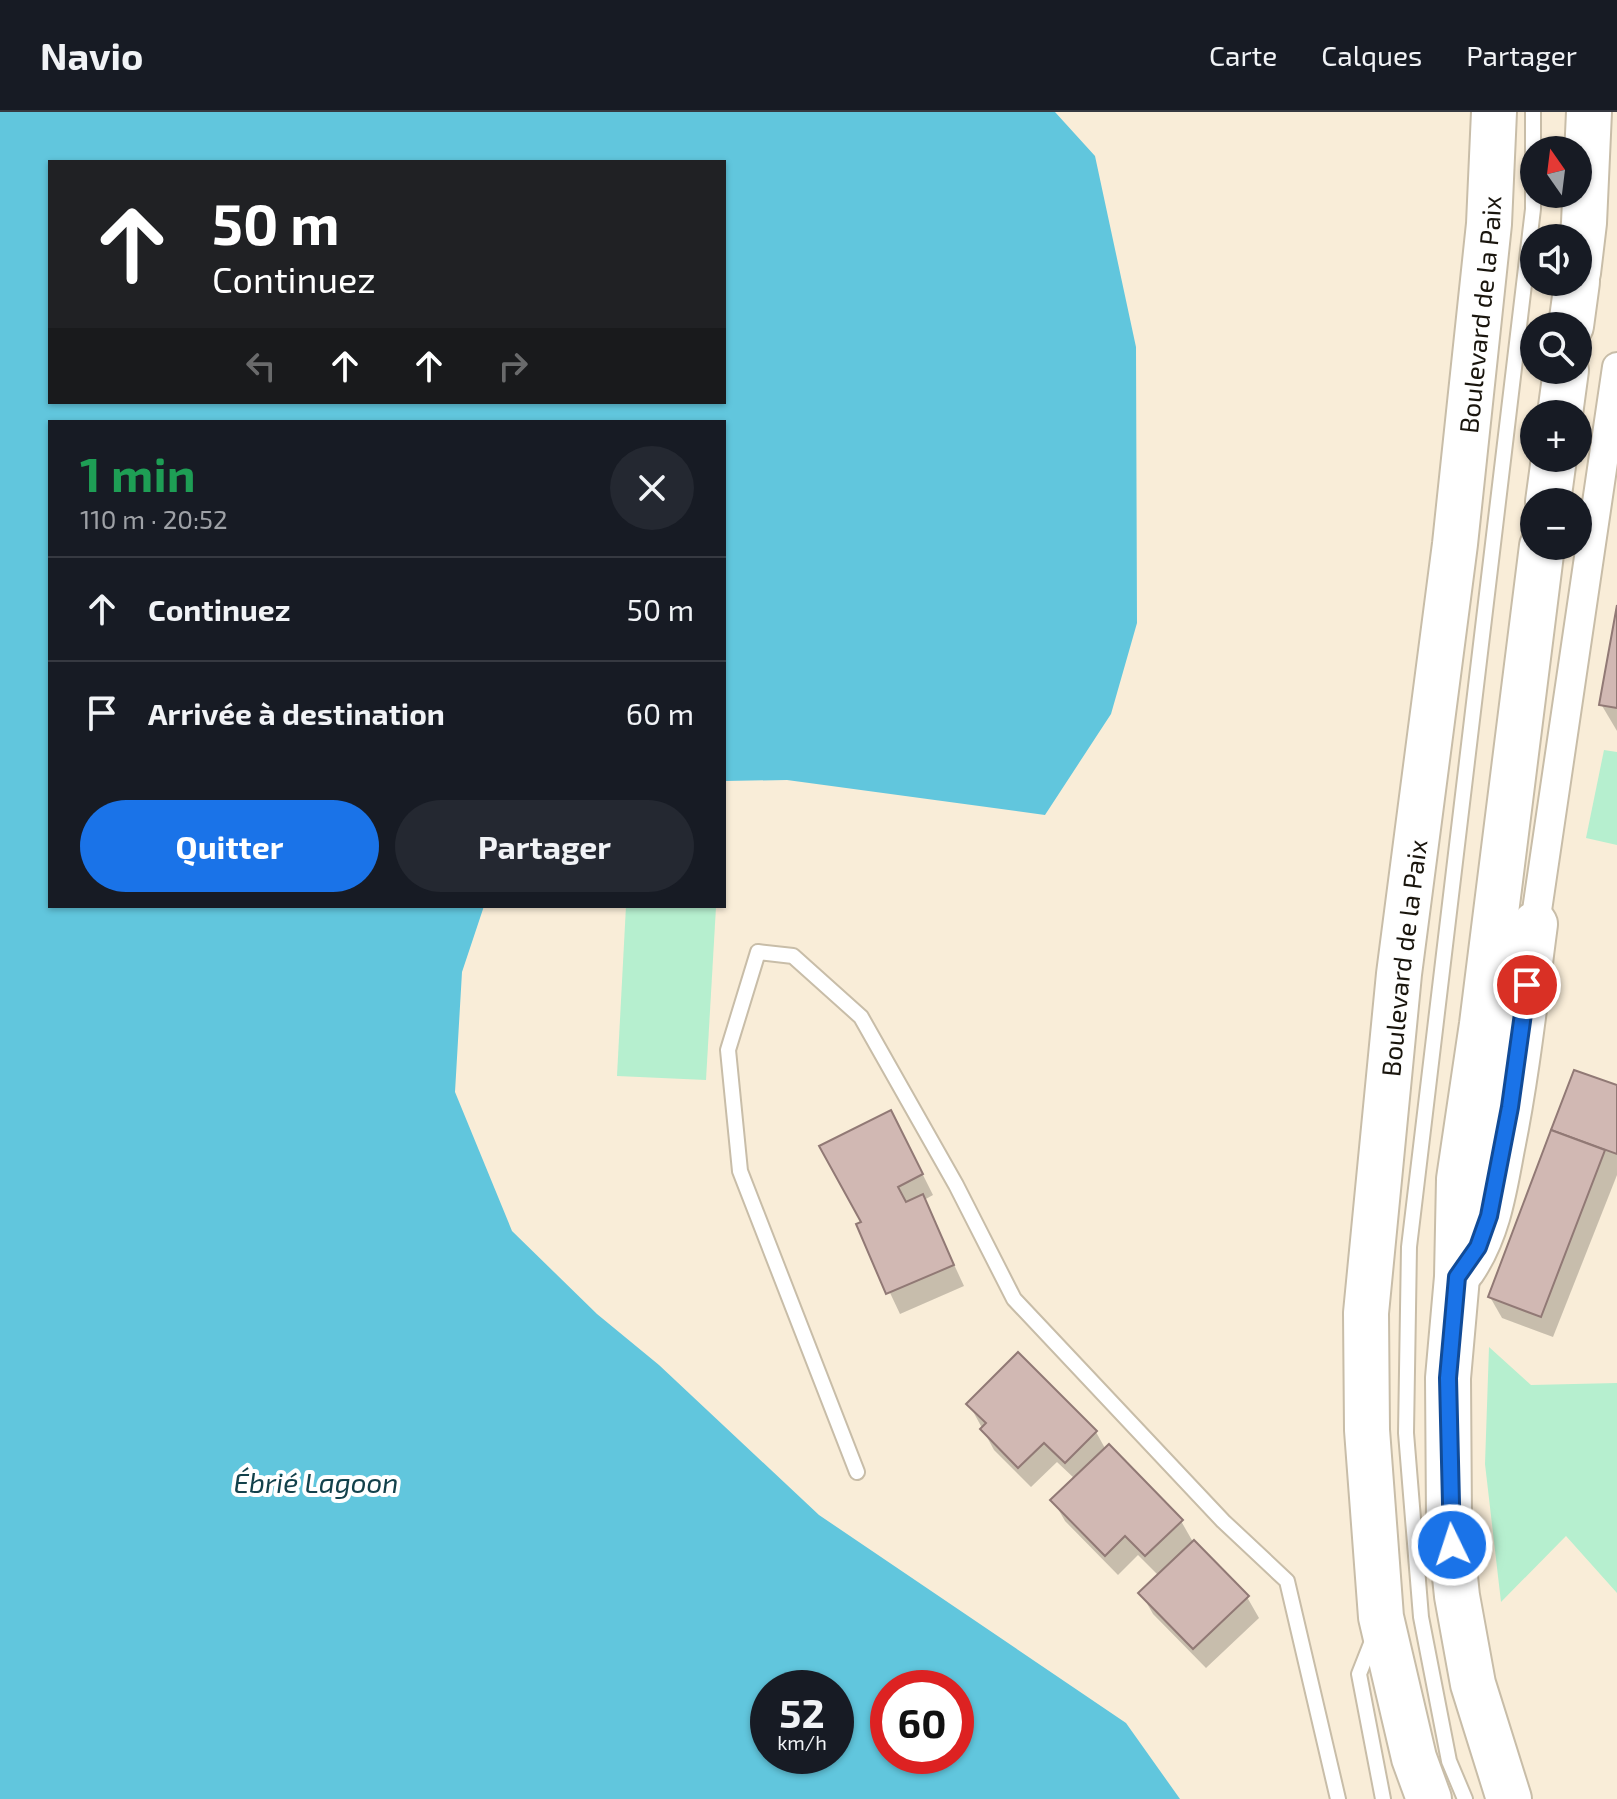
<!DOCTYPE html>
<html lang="fr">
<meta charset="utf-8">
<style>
:root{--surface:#171b24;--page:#242831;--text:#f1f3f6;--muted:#9ea1a6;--line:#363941;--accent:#1a73e8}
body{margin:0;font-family:"Exo 2",sans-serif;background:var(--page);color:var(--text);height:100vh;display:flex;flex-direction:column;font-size:30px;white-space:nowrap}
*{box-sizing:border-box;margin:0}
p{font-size:26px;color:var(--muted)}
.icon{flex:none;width:44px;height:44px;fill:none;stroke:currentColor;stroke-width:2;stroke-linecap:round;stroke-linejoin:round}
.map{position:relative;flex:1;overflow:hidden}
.side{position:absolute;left:48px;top:308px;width:678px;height:488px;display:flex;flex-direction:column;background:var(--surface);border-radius:0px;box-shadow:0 2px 6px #0004}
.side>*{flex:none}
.banner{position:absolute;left:48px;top:48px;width:678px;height:244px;border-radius:0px;box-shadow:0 2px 6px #0004;background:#202124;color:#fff;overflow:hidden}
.needle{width:52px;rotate:346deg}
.fabs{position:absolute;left:1520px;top:24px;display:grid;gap:16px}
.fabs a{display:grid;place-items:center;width:72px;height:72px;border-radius:50%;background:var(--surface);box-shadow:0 2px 6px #0004;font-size:40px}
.speed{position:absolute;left:750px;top:1558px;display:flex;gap:16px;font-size:40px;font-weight:700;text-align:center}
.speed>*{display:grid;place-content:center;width:104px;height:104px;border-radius:50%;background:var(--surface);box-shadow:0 2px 6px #0004;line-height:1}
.speed small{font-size:20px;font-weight:400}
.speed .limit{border:12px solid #d22;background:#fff;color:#111}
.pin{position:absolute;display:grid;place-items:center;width:68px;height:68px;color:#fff;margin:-34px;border:4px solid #fff;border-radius:50%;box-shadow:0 2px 8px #0007}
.me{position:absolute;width:88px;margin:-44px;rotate:356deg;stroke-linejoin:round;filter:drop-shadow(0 0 6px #0008)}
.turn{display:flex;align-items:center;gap:28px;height:168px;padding:0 32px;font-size:36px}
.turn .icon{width:104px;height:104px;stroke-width:2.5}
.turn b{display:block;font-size:56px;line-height:68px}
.lanes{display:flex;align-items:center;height:76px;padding:0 32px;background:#0003;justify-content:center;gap:40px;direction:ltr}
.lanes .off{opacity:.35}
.round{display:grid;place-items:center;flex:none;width:84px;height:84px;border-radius:42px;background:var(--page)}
.overview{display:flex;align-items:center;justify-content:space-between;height:136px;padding:0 32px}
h1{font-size:48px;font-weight:700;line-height:60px;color:#1e9e55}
.action{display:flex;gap:16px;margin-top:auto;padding:16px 32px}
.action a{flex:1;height:92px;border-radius:48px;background:var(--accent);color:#fff;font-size:32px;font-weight:700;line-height:92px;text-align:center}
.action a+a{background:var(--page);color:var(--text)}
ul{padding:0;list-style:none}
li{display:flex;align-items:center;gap:24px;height:104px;padding:0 32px;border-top:2px solid var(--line)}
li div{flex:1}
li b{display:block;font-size:30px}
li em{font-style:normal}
header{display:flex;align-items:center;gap:48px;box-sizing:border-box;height:112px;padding:0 40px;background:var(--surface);border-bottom:2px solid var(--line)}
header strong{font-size:38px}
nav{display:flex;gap:44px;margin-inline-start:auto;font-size:28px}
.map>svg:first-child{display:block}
</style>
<header>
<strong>Navio</strong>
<nav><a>Carte</a><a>Calques</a><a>Partager</a></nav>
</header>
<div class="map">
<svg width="1617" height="1687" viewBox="0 0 1617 1687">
<rect width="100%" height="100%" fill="#f9edd8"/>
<!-- green -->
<g fill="#b6efcf">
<path d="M1604 638 1617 640V733L1586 726Z"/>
<path d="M626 794 716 795 706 968 617 964Z"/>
<path d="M1489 1235 1531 1273 1617 1271V1481L1566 1424 1501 1490 1485 1352Z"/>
</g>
<!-- water -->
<path fill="#61c6dd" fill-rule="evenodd" d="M0 0H1055L1095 44 1136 235 1137 511 1111 602 1045 703 787 668 724 669V310H50V794H484L462 860 455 980 512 1119 597 1202 659 1253 819 1403 1126 1611 1180 1687H0ZM724 50V290H50V50ZM836 1576V1644H768V1576ZM956 1576V1644H888V1576Z"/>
<!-- shadow -->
<g fill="#0003">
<path d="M1617 504V619L1601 592Z"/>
<path d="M1575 960 1617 976V1063L1553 1225 1502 1206 1490 1185Z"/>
<path d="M902 1021 933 1083 924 1088 964 1174 900 1202 858 1113 863 1111Z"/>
<path d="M969 1292 1096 1320 1106 1338 1181 1409 1193 1430 1247 1485 1259 1506 1206 1556 1153 1502 1141 1481 1159 1464 1138 1443 1118 1463 1065 1409 1053 1388 1075 1367 1057 1350 1031 1375 994 1338Z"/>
</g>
<!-- building -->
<g fill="#d1b8b3" stroke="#917975" stroke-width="2">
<path d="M1617 493V596L1599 593Z"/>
<path d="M1574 958 1617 973V1042L1551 1018Z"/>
<path d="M891 998 923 1062 898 1075 906 1090 923 1082 954 1153 886 1182 856 1112 861 1110 819 1034Z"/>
<path d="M1551 1018 1605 1038 1541 1205 1488 1185Z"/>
<path d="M1018 1240 1097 1319 1065 1351 1044 1331 1018 1356 980 1317 986 1311 966 1292Z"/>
<path d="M1109 1332 1183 1408 1145 1444 1125 1424 1105 1444 1050 1388Z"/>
<path d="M1194 1428 1249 1484 1193 1537 1138 1481Z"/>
</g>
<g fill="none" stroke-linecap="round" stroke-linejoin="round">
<defs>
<g id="service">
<path d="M857 1360 740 1059 728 938 758 840 793 844 861 905 956 1073 1014 1187 1223 1409 1287 1469 1338 1687"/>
<path d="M1374 1524 1359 1562 1383 1687"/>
<path d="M1465 1687 1449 1649 1421 1505 1406 1321 1409 1135 1533 97V0"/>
</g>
<path id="minor" d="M1535 812 1617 255"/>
<g id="primary">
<path d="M1578 161 1584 111 1589 0"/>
<path d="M1571 214 1577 170"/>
<path d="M1560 302 1566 258"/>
<path d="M1548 390 1554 346"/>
<path d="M1463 1157C1488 1120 1494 1079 1502 1036 1517 962 1525 887 1535 812"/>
<path id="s1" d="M1429 1687 1414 1646 1381 1505 1367 1318 1366 1201 1399 862 1455 432 1489 112 1494 0"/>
<path d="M1509 1687 1473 1572 1457 1484 1449 1407 1448 1266 1457 1165 1459 1067 1482 912 1542 434"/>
</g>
</defs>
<!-- service casing -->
<use href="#service" stroke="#c8bda8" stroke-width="18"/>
<!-- minor casing -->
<use href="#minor" stroke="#c8bda8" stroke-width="32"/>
<!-- primary casing -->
<use href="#primary" stroke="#c8bda8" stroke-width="48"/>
<!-- service -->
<use href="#service" stroke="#fff" stroke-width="14"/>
<!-- minor -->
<use href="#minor" stroke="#fff" stroke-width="28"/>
<!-- primary -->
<use href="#primary" stroke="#fff" stroke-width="44"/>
</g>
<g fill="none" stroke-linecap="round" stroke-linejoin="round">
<defs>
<path id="route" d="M1452 1433 1448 1266 1457 1165 1478 1135 1489 1104 1510 995 1527 873"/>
</defs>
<!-- route casing -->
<use href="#route" stroke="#114b97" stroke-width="20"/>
<!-- route -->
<use href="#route" stroke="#1a73e8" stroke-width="14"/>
</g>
<g text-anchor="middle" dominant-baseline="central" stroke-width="8" stroke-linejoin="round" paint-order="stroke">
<!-- street labels -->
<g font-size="26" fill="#19150d" stroke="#fff">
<text stroke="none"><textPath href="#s1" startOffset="1498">Boulevard de la Paix</textPath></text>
<text stroke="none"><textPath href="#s1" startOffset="850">Boulevard de la Paix</textPath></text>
</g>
<!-- water labels -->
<g font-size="28" font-style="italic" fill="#12414b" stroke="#fff">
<text x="316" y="1370">Ébrié Lagoon</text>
</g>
</g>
</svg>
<div class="fabs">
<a><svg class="needle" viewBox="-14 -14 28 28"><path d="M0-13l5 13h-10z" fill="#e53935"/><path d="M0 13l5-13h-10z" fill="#9ea1a6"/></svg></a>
<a><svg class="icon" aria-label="sound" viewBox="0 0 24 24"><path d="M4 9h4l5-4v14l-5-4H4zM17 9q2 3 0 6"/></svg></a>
<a><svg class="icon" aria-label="search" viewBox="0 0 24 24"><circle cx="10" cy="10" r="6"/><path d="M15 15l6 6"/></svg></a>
<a>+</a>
<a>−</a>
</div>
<div class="speed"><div>52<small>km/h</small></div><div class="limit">60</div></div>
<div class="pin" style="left:1527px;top:873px;background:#d93025"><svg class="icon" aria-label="arrive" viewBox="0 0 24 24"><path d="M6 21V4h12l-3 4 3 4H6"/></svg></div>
<svg class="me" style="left:1452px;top:1433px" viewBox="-20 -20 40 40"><circle r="17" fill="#1a73e8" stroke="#fff" stroke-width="3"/><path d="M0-11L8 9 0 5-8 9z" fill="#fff"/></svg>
<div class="banner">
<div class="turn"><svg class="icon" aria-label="ahead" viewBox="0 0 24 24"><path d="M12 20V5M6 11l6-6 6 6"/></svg><div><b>50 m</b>Continuez</div></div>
<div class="lanes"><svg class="icon off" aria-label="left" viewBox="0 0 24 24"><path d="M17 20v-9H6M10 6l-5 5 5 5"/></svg><svg class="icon" aria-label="ahead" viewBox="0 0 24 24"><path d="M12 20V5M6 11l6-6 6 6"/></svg><svg class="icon" aria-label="ahead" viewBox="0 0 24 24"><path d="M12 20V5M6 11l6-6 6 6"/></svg><svg class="icon off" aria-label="right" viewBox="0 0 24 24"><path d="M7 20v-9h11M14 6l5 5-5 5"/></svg></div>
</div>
<section class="side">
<div class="overview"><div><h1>1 min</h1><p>110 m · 20:52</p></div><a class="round"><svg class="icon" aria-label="close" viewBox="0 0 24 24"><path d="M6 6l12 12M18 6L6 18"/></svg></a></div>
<ul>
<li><svg class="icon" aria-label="ahead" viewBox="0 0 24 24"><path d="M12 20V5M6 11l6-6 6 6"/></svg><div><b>Continuez</b></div><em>50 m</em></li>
<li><svg class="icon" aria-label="arrive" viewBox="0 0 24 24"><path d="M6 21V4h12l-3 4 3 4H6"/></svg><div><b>Arrivée à destination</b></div><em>60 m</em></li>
</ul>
<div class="action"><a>Quitter</a><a>Partager</a></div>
</section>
</div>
